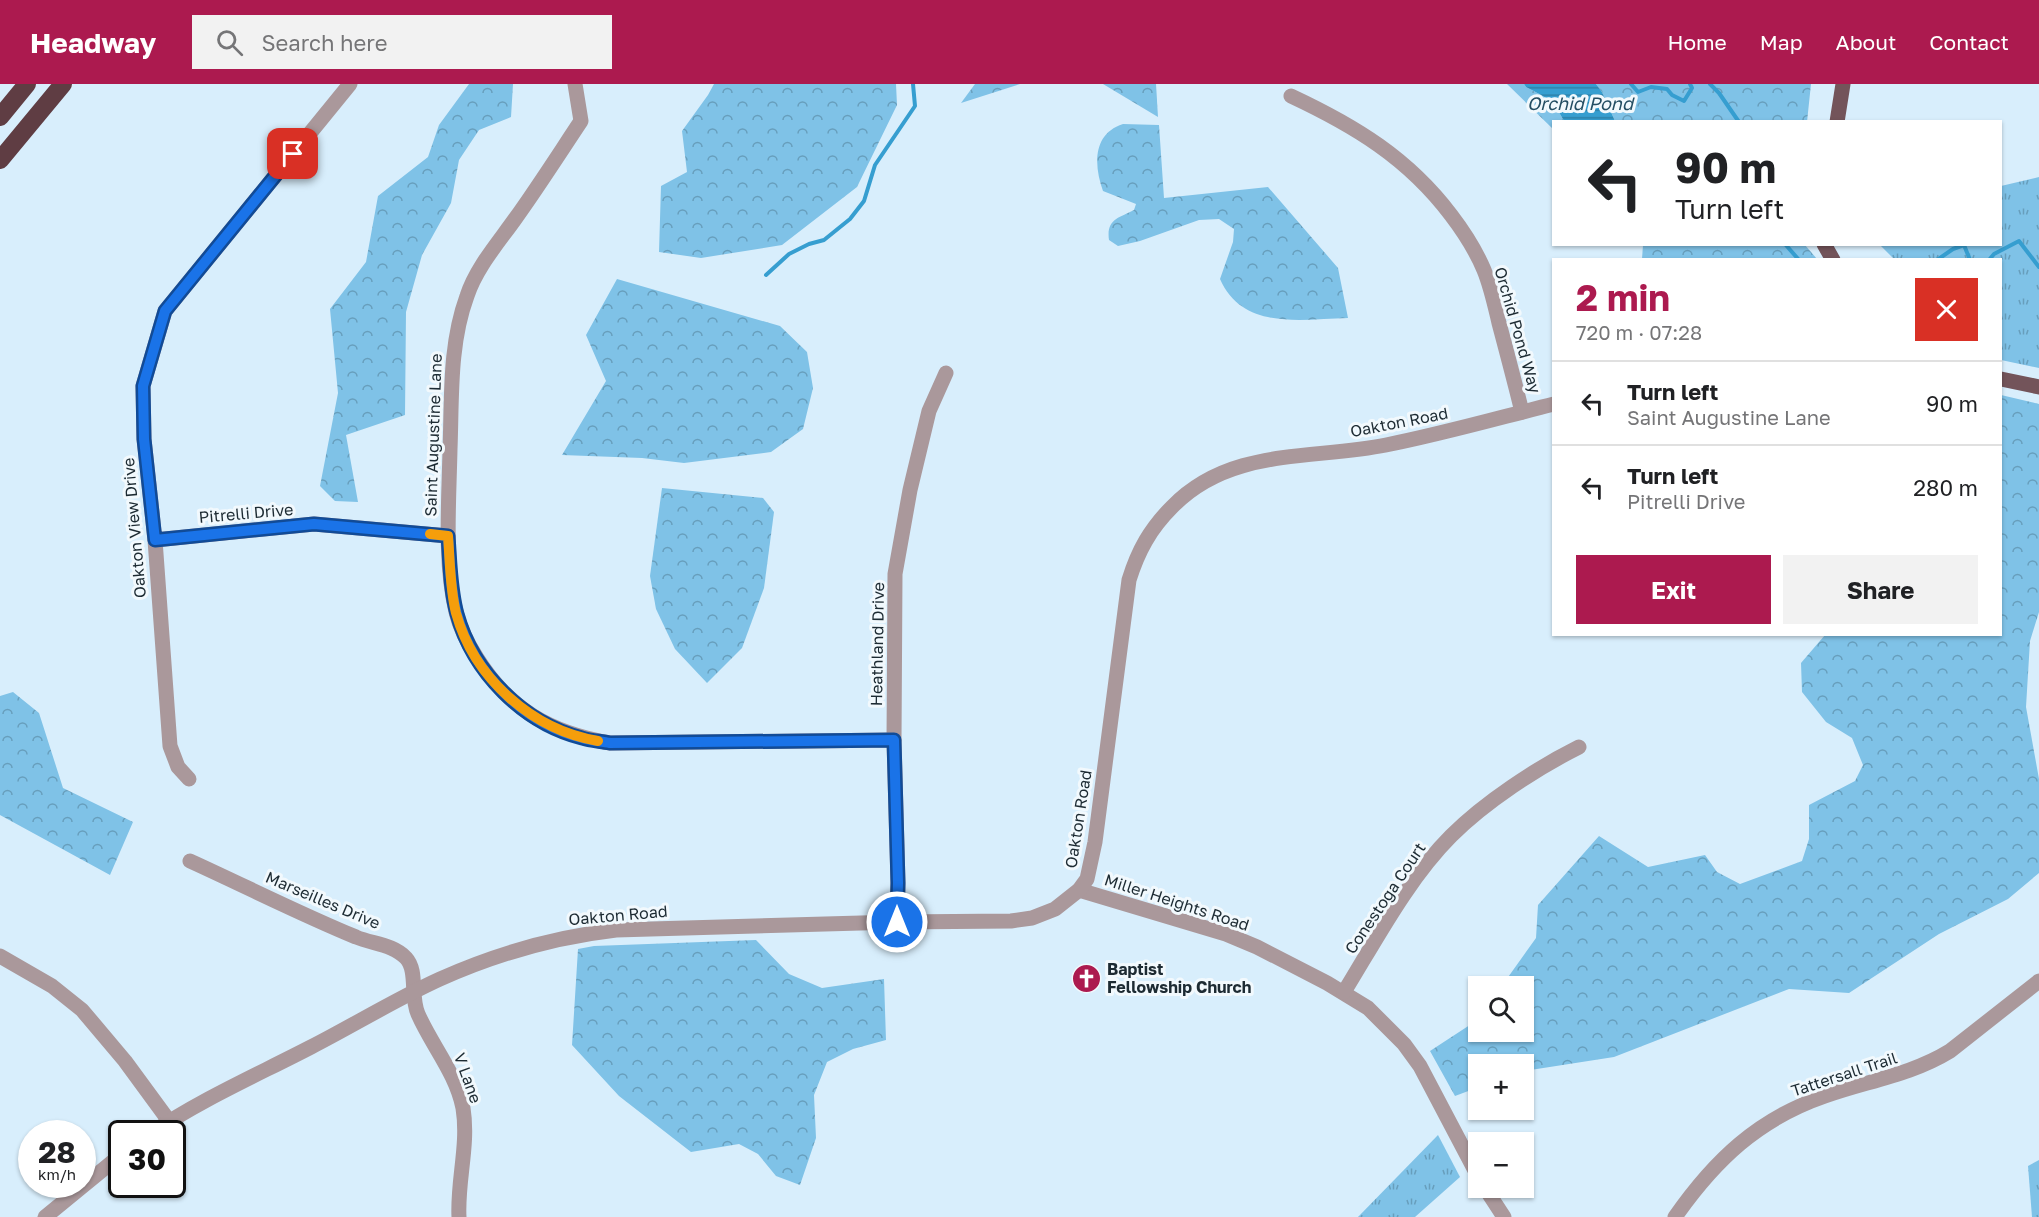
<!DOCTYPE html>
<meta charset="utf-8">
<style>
:root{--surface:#fff;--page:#f2f2f2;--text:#202124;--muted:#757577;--line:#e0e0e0;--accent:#ac1a4f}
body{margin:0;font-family:"Golos Text",sans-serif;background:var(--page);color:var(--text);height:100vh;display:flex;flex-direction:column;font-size:22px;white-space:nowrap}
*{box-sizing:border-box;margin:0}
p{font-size:20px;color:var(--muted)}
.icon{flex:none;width:33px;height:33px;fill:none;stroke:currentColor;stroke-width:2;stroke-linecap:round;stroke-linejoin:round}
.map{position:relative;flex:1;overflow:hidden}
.details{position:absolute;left:1552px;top:174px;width:450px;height:378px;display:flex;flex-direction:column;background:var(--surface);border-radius:0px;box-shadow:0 2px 4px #0004}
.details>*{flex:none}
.top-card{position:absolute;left:1552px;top:36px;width:450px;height:126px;border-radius:0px;box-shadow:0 2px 4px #0004;background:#fff;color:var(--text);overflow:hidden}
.controls{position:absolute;left:1468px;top:892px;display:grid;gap:12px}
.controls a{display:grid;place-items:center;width:66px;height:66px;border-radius:0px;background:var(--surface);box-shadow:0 2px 4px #0004;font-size:30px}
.speed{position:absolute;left:18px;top:1036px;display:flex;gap:12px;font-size:30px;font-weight:700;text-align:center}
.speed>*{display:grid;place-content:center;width:78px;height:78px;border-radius:50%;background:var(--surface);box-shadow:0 2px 4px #0004;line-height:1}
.speed small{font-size:15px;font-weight:400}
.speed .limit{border:3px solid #111;border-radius:9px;background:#fff;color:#111}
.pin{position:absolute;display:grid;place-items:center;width:51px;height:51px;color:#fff;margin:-26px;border-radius:12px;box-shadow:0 3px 9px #0006}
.me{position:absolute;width:66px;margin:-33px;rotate:0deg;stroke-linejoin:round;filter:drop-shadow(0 0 4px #0008)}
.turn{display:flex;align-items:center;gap:21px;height:126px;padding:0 24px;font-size:27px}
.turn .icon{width:78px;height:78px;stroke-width:2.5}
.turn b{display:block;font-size:42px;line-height:51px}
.round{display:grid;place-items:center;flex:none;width:63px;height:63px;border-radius:0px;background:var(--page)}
.headline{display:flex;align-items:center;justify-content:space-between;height:102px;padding:0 24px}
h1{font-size:36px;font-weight:700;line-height:45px;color:var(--accent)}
.button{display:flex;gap:12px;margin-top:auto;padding:12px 24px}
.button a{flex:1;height:69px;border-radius:0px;background:var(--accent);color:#fff;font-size:24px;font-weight:700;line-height:69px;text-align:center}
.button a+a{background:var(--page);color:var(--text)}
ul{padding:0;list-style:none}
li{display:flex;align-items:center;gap:18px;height:84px;padding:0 24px;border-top:2px solid var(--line)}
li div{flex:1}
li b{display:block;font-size:22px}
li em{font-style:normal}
header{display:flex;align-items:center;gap:36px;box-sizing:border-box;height:84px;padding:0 30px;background:var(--accent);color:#fff}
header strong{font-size:28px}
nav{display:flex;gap:33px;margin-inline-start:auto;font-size:21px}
.search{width:420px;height:54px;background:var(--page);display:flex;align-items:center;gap:15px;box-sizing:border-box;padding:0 21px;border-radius:0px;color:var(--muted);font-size:22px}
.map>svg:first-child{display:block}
</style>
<header>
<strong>Headway</strong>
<div class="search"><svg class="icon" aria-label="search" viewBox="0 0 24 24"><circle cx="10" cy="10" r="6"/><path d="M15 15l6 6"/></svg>Search here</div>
<nav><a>Home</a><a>Map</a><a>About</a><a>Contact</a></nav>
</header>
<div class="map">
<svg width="2039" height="1133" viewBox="0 0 2039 1133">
<defs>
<pattern id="forest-crowns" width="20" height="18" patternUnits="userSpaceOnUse" patternTransform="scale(1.5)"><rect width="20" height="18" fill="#7fc2e7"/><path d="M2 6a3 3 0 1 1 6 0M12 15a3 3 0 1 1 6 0" fill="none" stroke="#679ebc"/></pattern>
<pattern id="park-tufts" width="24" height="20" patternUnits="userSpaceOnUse" patternTransform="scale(1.5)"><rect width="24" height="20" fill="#7fc2e7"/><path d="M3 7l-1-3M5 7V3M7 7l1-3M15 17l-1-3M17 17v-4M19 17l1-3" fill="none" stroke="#679ebc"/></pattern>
<pattern id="water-rules" width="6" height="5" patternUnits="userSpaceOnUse" patternTransform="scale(1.5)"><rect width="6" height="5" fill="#369ed0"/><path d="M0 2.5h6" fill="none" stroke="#2d81a9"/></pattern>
</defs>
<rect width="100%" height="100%" fill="#d8eefc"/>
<!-- forest -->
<g fill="url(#forest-crowns)">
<path d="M469 0H513L511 33 479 46 459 76 451 119 422 171 406 228 405 331 346 351 358 418 335 417 320 402 338 309 330 225 366 178 378 112 428 73 439 41Z"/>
<path d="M714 0H896L897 21 857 103 782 161 701 174 659 168 661 102 687 88 682 47 708 11Z"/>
<path d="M975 0H1020L961 19Z"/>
<path d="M1103 0H1156L1158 33Z"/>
<path d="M1507 0H1524L1526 3C1547 14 1553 16 1564 37L1554 38V46Z"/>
<path d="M1596 0H1811L1807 38 1615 37 1602 8Z"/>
<path d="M1123 40 1159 41 1164 114 1268 103 1338 184 1348 234C1301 235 1243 247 1220 195L1233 158 1234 145 1219 135 1199 136 1140 157 1118 162 1109 156C1106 135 1119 134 1134 126L1136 120 1103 107C1094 82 1092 50 1123 40Z"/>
<path d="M1643 161H1805L1817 175H1642Z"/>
<path d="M617 195 780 242 807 268 813 304 803 345 771 368 684 379 642 374 562 371 606 297 586 251Z"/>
<path d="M2001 311 2039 320V528L2030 557 2026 623 2039 695V789L2008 815 1939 850 1849 909 1789 905 1614 973 1524 987V981H1479V1003L1455 1012 1430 967 1479 935V948H1524V903H1501L1536 854 1538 821 1599 752 1648 783 1705 771 1717 788 1740 800 1802 777 1809 755V721L1855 697 1863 681 1852 654 1826 638 1802 608 1801 579 1825 551 2001 550Z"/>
<path d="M662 404 763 414 774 428 764 504 742 564 707 599 675 565 656 525 650 492Z"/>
<path d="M13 608 39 629 63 704 133 738 110 791 0 731V612Z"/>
<path d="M756 856 789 890 822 904 884 895 886 956 853 965 827 978 814 1011 816 1054 800 1101 776 1092 758 1070 739 1060 691 1068 619 1012 572 961 578 865 594 862Z"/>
</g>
<!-- park -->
<g fill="url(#park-tufts)">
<path d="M2039 93V284L2001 276V176L1894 175 1880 161 2001 160V102Z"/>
<path d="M1438 1051 1460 1093 1415 1133H1358Z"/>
<path d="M2039 1076V1133H2032L2028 1082Z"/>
</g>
<!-- water -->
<path fill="url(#water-rules)" d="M1524 0H1596L1602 8 1615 37H1564C1553 16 1547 14 1526 3Z"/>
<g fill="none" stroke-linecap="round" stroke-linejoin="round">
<!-- stream -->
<g stroke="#369ed0" stroke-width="4">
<path d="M1631 0 1638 8 1651 3 1667 5 1672 11 1684 17 1692 4 1690 0"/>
<path d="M1710 0 1719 9 1739 38"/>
<path d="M1785 160 1799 176"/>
<path d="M1937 176 1953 165 1964 161 1970 176"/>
<path d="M1989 176 1994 170 2019 157 2039 183"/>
<path d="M766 191 789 170 809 160 824 156 850 135 864 117 875 81 915 22 913 0"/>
</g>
<!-- minor -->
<g stroke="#aa989b" stroke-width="15">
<path d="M575 0 581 37C559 70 538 103 515 135 498 159 476 184 467 212 449 261 452 314 450 365 449 416 444 479 456 528 460 545 468 560 477 574 509 625 550 649 610 659L894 656"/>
<path d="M1291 12C1355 42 1408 74 1451 131 1464 148 1476 167 1484 186 1491 203 1495 222 1499 239 1507 269 1515 299 1522 328"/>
<path d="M155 456 314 440 448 452"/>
<path d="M189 695 178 683 170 662 155 456 144 355 143 302 165 227 350 0"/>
<path d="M190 777C245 802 300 830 356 853 372 860 393 860 406 874 418 887 410 912 418 930 432 962 456 989 463 1024 469 1061 457 1097 459 1133"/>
<path d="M1079 806 1226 850 1257 863 1327 899 1368 924 1404 960 1420 982 1479 1094"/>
<path d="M897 838 898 799 894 656 895 490 910 406 929 327 946 289"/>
<path d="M0 872 52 902 82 926 125 977 169 1037"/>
<path d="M1344 908C1376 856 1408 795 1451 752 1485 718 1537 684 1579 663"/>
<path d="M150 1050C202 1015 255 992 311 963 354 941 396 915 440 895 496 870 555 853 616 846L897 838 1011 837 1032 834 1055 825 1079 806 1087 795 1095 758 1129 496C1138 467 1150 445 1172 423 1230 363 1311 376 1386 361 1442 350 1498 334 1554 320"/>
<path d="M1485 1104 1504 1133"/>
<path d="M45 1133 122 1070"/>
<path d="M1675 1133C1715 1076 1758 1035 1825 1012 1867 997 1911 991 1950 967L2039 897"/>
</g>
<!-- major -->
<g stroke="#73545a" stroke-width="15">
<path d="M1837 38 1843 0"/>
<path d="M1824 160 1833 176"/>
<path d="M2001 295 2039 303"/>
</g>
<!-- highway -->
<g stroke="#5f3d43" stroke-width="18">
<path d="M0 33 27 0"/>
<path d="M0 76 63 0"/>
</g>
</g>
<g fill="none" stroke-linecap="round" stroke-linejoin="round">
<defs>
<path id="route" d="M293 70 165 227 143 302 144 355 155 456 314 440 448 452C450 477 450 505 457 530 473 588 523 639 582 654 591 657 601 657 610 659L894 656 898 799 897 838"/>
</defs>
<!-- route casing -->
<use href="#route" stroke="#114b97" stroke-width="15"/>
<!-- route -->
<use href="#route" stroke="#1a73e8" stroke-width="10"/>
<!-- slow -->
<path stroke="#f59e0b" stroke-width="10" d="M430 450 448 452C450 477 450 505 456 529 474 594 532 646 598 657"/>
</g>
<!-- icons -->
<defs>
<symbol id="church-disc" viewBox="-11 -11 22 22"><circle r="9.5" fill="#ac1a4f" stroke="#f2f9fd"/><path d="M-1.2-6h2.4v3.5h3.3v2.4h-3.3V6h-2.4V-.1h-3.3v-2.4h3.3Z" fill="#fff"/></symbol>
</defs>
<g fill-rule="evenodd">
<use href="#church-disc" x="1070" y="878" width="33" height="33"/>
</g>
<g text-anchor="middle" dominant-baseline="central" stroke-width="6" stroke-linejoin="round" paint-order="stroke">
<!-- street labels -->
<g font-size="16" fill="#1d2b33" stroke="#f2f9fd">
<text transform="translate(1518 246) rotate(74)">Orchid Pond Way</text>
<text transform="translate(1399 338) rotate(-11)">Oakton Road</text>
<text transform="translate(433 351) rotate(-88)">Saint Augustine Lane</text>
<text transform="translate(246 429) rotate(-5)">Pitrelli Drive</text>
<text transform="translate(134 444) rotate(-95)">Oakton View Drive</text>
<text transform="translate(877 560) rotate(-89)">Heathland Drive</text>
<text transform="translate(1078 735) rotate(-81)">Oakton Road</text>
<text transform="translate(1385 814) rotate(-56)">Conestoga Court</text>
<text transform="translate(323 816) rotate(23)">Marseilles Drive</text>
<text transform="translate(1177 818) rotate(18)">Miller Heights Road</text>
<text transform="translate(618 831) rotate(-5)">Oakton Road</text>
<text transform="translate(1844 990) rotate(-18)">Tattersall Trail</text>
<text transform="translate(468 994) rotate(70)">V Lane</text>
</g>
<!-- poi labels -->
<g font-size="16" font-weight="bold" fill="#1d2b33" stroke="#f2f9fd" text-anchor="start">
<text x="1107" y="885">Baptist<tspan x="1107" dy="18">Fellowship Church</tspan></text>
</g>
<!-- water labels -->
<g font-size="18" font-style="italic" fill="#244e63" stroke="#f2f9fd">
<text x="1580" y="19">Orchid Pond</text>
</g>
</g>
</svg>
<div class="controls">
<a><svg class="icon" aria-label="search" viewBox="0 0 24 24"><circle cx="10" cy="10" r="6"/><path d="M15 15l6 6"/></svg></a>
<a>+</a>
<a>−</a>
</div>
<div class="speed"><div>28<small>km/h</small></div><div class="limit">30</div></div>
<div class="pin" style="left:293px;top:70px;background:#d93025"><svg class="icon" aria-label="arrive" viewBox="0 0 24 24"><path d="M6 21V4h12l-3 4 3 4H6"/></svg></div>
<svg class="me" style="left:897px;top:838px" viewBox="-20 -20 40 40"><circle r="17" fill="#1a73e8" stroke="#fff" stroke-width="3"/><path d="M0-11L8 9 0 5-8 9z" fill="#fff"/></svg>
<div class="top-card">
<div class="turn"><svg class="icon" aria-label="left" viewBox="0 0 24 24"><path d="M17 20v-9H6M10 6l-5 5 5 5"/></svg><div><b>90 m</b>Turn left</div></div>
</div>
<section class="details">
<div class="headline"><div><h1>2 min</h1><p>720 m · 07:28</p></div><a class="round" style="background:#d93025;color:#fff"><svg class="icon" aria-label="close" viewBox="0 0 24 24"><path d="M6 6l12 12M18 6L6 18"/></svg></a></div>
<ul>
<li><svg class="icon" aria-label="left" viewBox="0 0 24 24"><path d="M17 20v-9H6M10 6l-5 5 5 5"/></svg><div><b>Turn left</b><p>Saint Augustine Lane</p></div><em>90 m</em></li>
<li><svg class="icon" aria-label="left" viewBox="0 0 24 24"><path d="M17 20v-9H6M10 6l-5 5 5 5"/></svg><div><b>Turn left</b><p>Pitrelli Drive</p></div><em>280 m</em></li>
</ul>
<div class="button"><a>Exit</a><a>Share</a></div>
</section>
</div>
